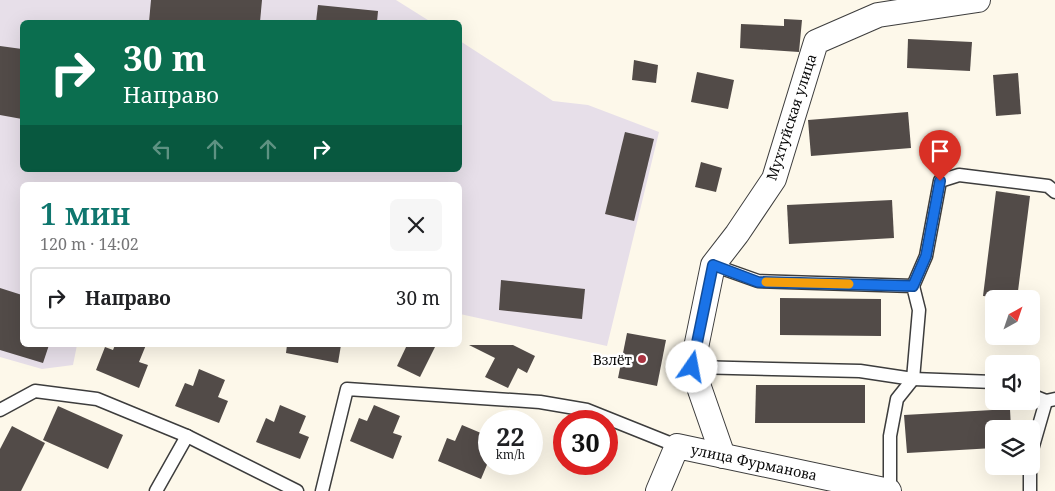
<!DOCTYPE html>
<html lang="ru">
<meta charset="utf-8">
<style>
:root{--surface:#fff;--page:#f6f6f6;--text:#202124;--muted:#757577;--line:#e0e0e0;--accent:#0f766e}
body{margin:0;font-family:"Noto Serif",serif;background:var(--page);color:var(--text);height:100vh;display:flex;flex-direction:column;font-size:19px;white-space:nowrap}
*{box-sizing:border-box;margin:0}
p{font-size:16px;color:var(--muted)}
.icon{flex:none;width:28px;height:28px;fill:none;stroke:currentColor;stroke-width:2;stroke-linecap:round;stroke-linejoin:round}
.map{position:relative;flex:1;overflow:hidden}
.sheet{position:absolute;left:20px;top:182px;width:442px;height:165px;display:flex;flex-direction:column;background:var(--surface);border-radius:8px;box-shadow:0 5px 20px #0002}
.sheet>*{flex:none}
.hud{position:absolute;left:20px;top:20px;width:442px;height:152px;border-radius:8px;box-shadow:0 5px 20px #0002;background:#0b6e4f;color:#fff;overflow:hidden}
.needle{width:32px;rotate:40deg}
.tools{position:absolute;left:985px;top:290px;display:grid;gap:10px}
.tools a{display:grid;place-items:center;width:55px;height:55px;border-radius:8px;background:var(--surface);box-shadow:0 5px 20px #0002;font-size:25px}
.speed{position:absolute;left:478px;top:410px;display:flex;gap:10px;font-size:25px;font-weight:700;text-align:center}
.speed>*{display:grid;place-content:center;width:65px;height:65px;border-radius:50%;background:var(--surface);box-shadow:0 5px 20px #0002;line-height:1}
.speed small{font-size:12px;font-weight:400}
.speed .limit{border:8px solid #d22;background:#fff;color:#111}
.pin{position:absolute;display:grid;place-items:center;width:42px;height:42px;color:#fff;margin:-51px -21px;border-radius:50% 50% 50% 0;rotate:-45deg;box-shadow:0 0 5px #0007}
.pin .icon{rotate:45deg}
.me{position:absolute;width:55px;margin:-28px;rotate:12deg;stroke-linejoin:round;filter:drop-shadow(0 0 4px #0008)}
.turn{display:flex;align-items:center;gap:18px;height:105px;padding:0 20px;font-size:22px}
.turn .icon{width:65px;height:65px;stroke-width:2.5}
.turn b{display:block;font-size:35px;line-height:42px}
.lanes{display:flex;align-items:center;height:48px;padding:0 20px;background:#0003;justify-content:center;gap:25px;direction:ltr}
.lanes .off{opacity:.35}
.round{display:grid;place-items:center;flex:none;width:52px;height:52px;border-radius:8px;background:var(--page)}
.summary{display:flex;align-items:center;justify-content:space-between;height:85px;padding:0 20px}
h1{font-size:30px;font-weight:600;line-height:38px;color:var(--accent)}
ul{padding:0;list-style:none}
li{display:flex;align-items:center;gap:15px;height:62px;margin:0 10px 8px;padding:0 10px;border:2px solid var(--line);border-radius:8px}
li div{flex:1}
li b{display:block;font-size:19px}
li em{font-style:normal}
.map>svg:first-child{display:block}
</style>
<div class="map">
<svg width="1055" height="491" viewBox="0 0 1055 491">
<rect width="100%" height="100%" fill="#fdf8ea"/>
<!-- industrial -->
<path fill="#e7dfe9" d="M0 0H396L431 22H22V170H460V41L553 101 588 105 659 132 607 346 460 314V185H22V345H77L73 365 42 369 0 357Z"/>
<!-- building -->
<g fill="#524b48">
<path d="M151 0H262L260 22H149Z"/>
<path d="M318 5 378 11 377 22H316Z"/>
<path d="M784 19 802 20 799 52 740 48 741 24 784 26Z"/>
<path d="M908 39 972 42 970 71 907 68Z"/>
<path d="M0 46 22 49V119L0 115Z"/>
<path d="M634 60 658 65 656 83 632 80Z"/>
<path d="M697 72 734 80 728 109 691 102Z"/>
<path d="M1018 73 1021 114 996 116 993 75Z"/>
<path d="M908 112 911 148 811 156 808 120Z"/>
<path d="M625 132 654 139 634 221 605 214Z"/>
<path d="M701 162 722 168 716 192 695 187Z"/>
<path d="M996 191 1030 196 1017 299 983 296Z"/>
<path d="M892 200 894 238 789 244 787 205Z"/>
<path d="M501 280 585 289 582 319 499 310Z"/>
<path d="M0 288 22 295V345H49L43 363 0 350Z"/>
<path d="M780 298 881 299V336L780 335Z"/>
<path d="M627 333 666 340 657 386 618 378Z"/>
<path d="M115 345H146L139 362 148 365 139 388 96 370 105 347 113 350Z"/>
<path d="M287 345H341L338 363 286 353Z"/>
<path d="M407 345H436L420 377 397 366Z"/>
<path d="M469 345H513L535 356 527 373 518 368 508 388 485 377 495 358Z"/>
<path d="M199 369 225 380 218 397 228 401 219 423 175 406 185 383 193 386Z"/>
<path d="M756 385H865V423H755Z"/>
<path d="M280 405 306 416 299 433 309 437 300 459 256 442 266 418 274 422Z"/>
<path d="M374 405 400 416 393 433 402 436 393 459 350 441 359 418 367 421Z"/>
<path d="M58 406 123 435 108 469 43 440Z"/>
<path d="M1010 409 1011 429H994V448L907 453 904 415Z"/>
<path d="M462 425 488 436 481 453 489 456V460L481 479 438 461 447 438 455 441Z"/>
<path d="M12 426 45 443 21 491H0V449Z"/>
</g>
<g fill="none" stroke-linecap="round" stroke-linejoin="round">
<defs>
<g id="service">
<path d="M713 265 758 281 913 286 919 310 913 379 897 399 890 436V491"/>
<path d="M913 286 926 256 940 181 959 175 1048 186 1055 192"/>
<path d="M692 367 860 371 913 379 994 382"/>
<path d="M1031 395 1046 401 1055 399"/>
<path d="M0 410 35 391 97 399 187 436"/>
<path d="M1031 453 1046 401"/>
<path d="M156 491 187 436 297 491"/>
<path d="M322 491 347 389 540 402 587 410 677 446"/>
<path d="M1030 491V466"/>
</g>
<g id="minor">
<path d="M723 456 692 367 713 265 737 234 774 179 816 42 878 15 978 0"/>
<path d="M658 491 677 446 889 491"/>
</g>
</defs>
<!-- service casing -->
<use href="#service" stroke="#3d3d3d" stroke-width="15"/>
<!-- minor casing -->
<use href="#minor" stroke="#3d3d3d" stroke-width="26"/>
<!-- service -->
<use href="#service" stroke="#fff" stroke-width="12"/>
<!-- minor -->
<use href="#minor" stroke="#fff" stroke-width="24"/>
</g>
<g fill="none" stroke-linecap="round" stroke-linejoin="round">
<defs>
<path id="route" d="M692 367 713 265 758 282 913 286 926 256 940 181"/>
</defs>
<!-- route casing -->
<use href="#route" stroke="#114b97" stroke-width="12"/>
<!-- route -->
<use href="#route" stroke="#1a73e8" stroke-width="9"/>
<!-- slow -->
<path stroke="#f59e0b" stroke-width="9" d="M766 282 849 284"/>
</g>
<!-- markers -->
<circle fill="#aa3341" stroke="#fff" stroke-width="2" cx="642" cy="359" r="5"/>
<g text-anchor="middle" dominant-baseline="central" stroke-width="5" stroke-linejoin="round" paint-order="stroke">
<!-- street labels -->
<g font-size="14" fill="#0a0a0a" stroke="#fff">
<text transform="translate(791 117) rotate(-72)">Мухтуйская улица</text>
<text transform="translate(754 462) rotate(12)">улица Фурманова</text>
</g>
<!-- poi labels -->
<g font-size="14" fill="#0a0a0a" stroke="#fff" text-anchor="end">
<text x="632" y="359">Взлёт</text>
</g>
</g>
</svg>
<div class="tools">
<a><svg class="needle" viewBox="-14 -14 28 28"><path d="M0-13l5 13h-10z" fill="#e53935"/><path d="M0 13l5-13h-10z" fill="#757577"/></svg></a>
<a><svg class="icon" aria-label="sound" viewBox="0 0 24 24"><path d="M4 9h4l5-4v14l-5-4H4zM17 9q2 3 0 6"/></svg></a>
<a><svg class="icon" aria-label="layers" viewBox="0 0 24 24"><path d="M12 4l9 5-9 5-9-5zM3 14l9 5 9-5"/></svg></a>
</div>
<div class="speed"><div>22<small>km/h</small></div><div class="limit">30</div></div>
<div class="pin" style="left:940px;top:181px;background:#d93025"><svg class="icon" aria-label="arrive" viewBox="0 0 24 24"><path d="M6 21V4h12l-3 4 3 4H6"/></svg></div>
<svg class="me" style="left:692px;top:367px" viewBox="-20 -20 40 40"><circle r="19" fill="#fff"/><path d="M0-13L10 11 0 6-10 11z" fill="#1a73e8"/></svg>
<div class="hud">
<div class="turn"><svg class="icon" aria-label="right" viewBox="0 0 24 24"><path d="M7 20v-9h11M14 6l5 5-5 5"/></svg><div><b>30 m</b>Направо</div></div>
<div class="lanes"><svg class="icon off" aria-label="left" viewBox="0 0 24 24"><path d="M17 20v-9H6M10 6l-5 5 5 5"/></svg><svg class="icon off" aria-label="ahead" viewBox="0 0 24 24"><path d="M12 20V5M6 11l6-6 6 6"/></svg><svg class="icon off" aria-label="ahead" viewBox="0 0 24 24"><path d="M12 20V5M6 11l6-6 6 6"/></svg><svg class="icon" aria-label="right" viewBox="0 0 24 24"><path d="M7 20v-9h11M14 6l5 5-5 5"/></svg></div>
</div>
<section class="sheet">
<div class="summary"><div><h1>1 мин</h1><p>120 m · 14:02</p></div><a class="round"><svg class="icon" aria-label="close" viewBox="0 0 24 24"><path d="M6 6l12 12M18 6L6 18"/></svg></a></div>
<ul>
<li><svg class="icon" aria-label="right" viewBox="0 0 24 24"><path d="M7 20v-9h11M14 6l5 5-5 5"/></svg><div><b>Направо</b></div><em>30 m</em></li>
</ul>
</section>
</div>
